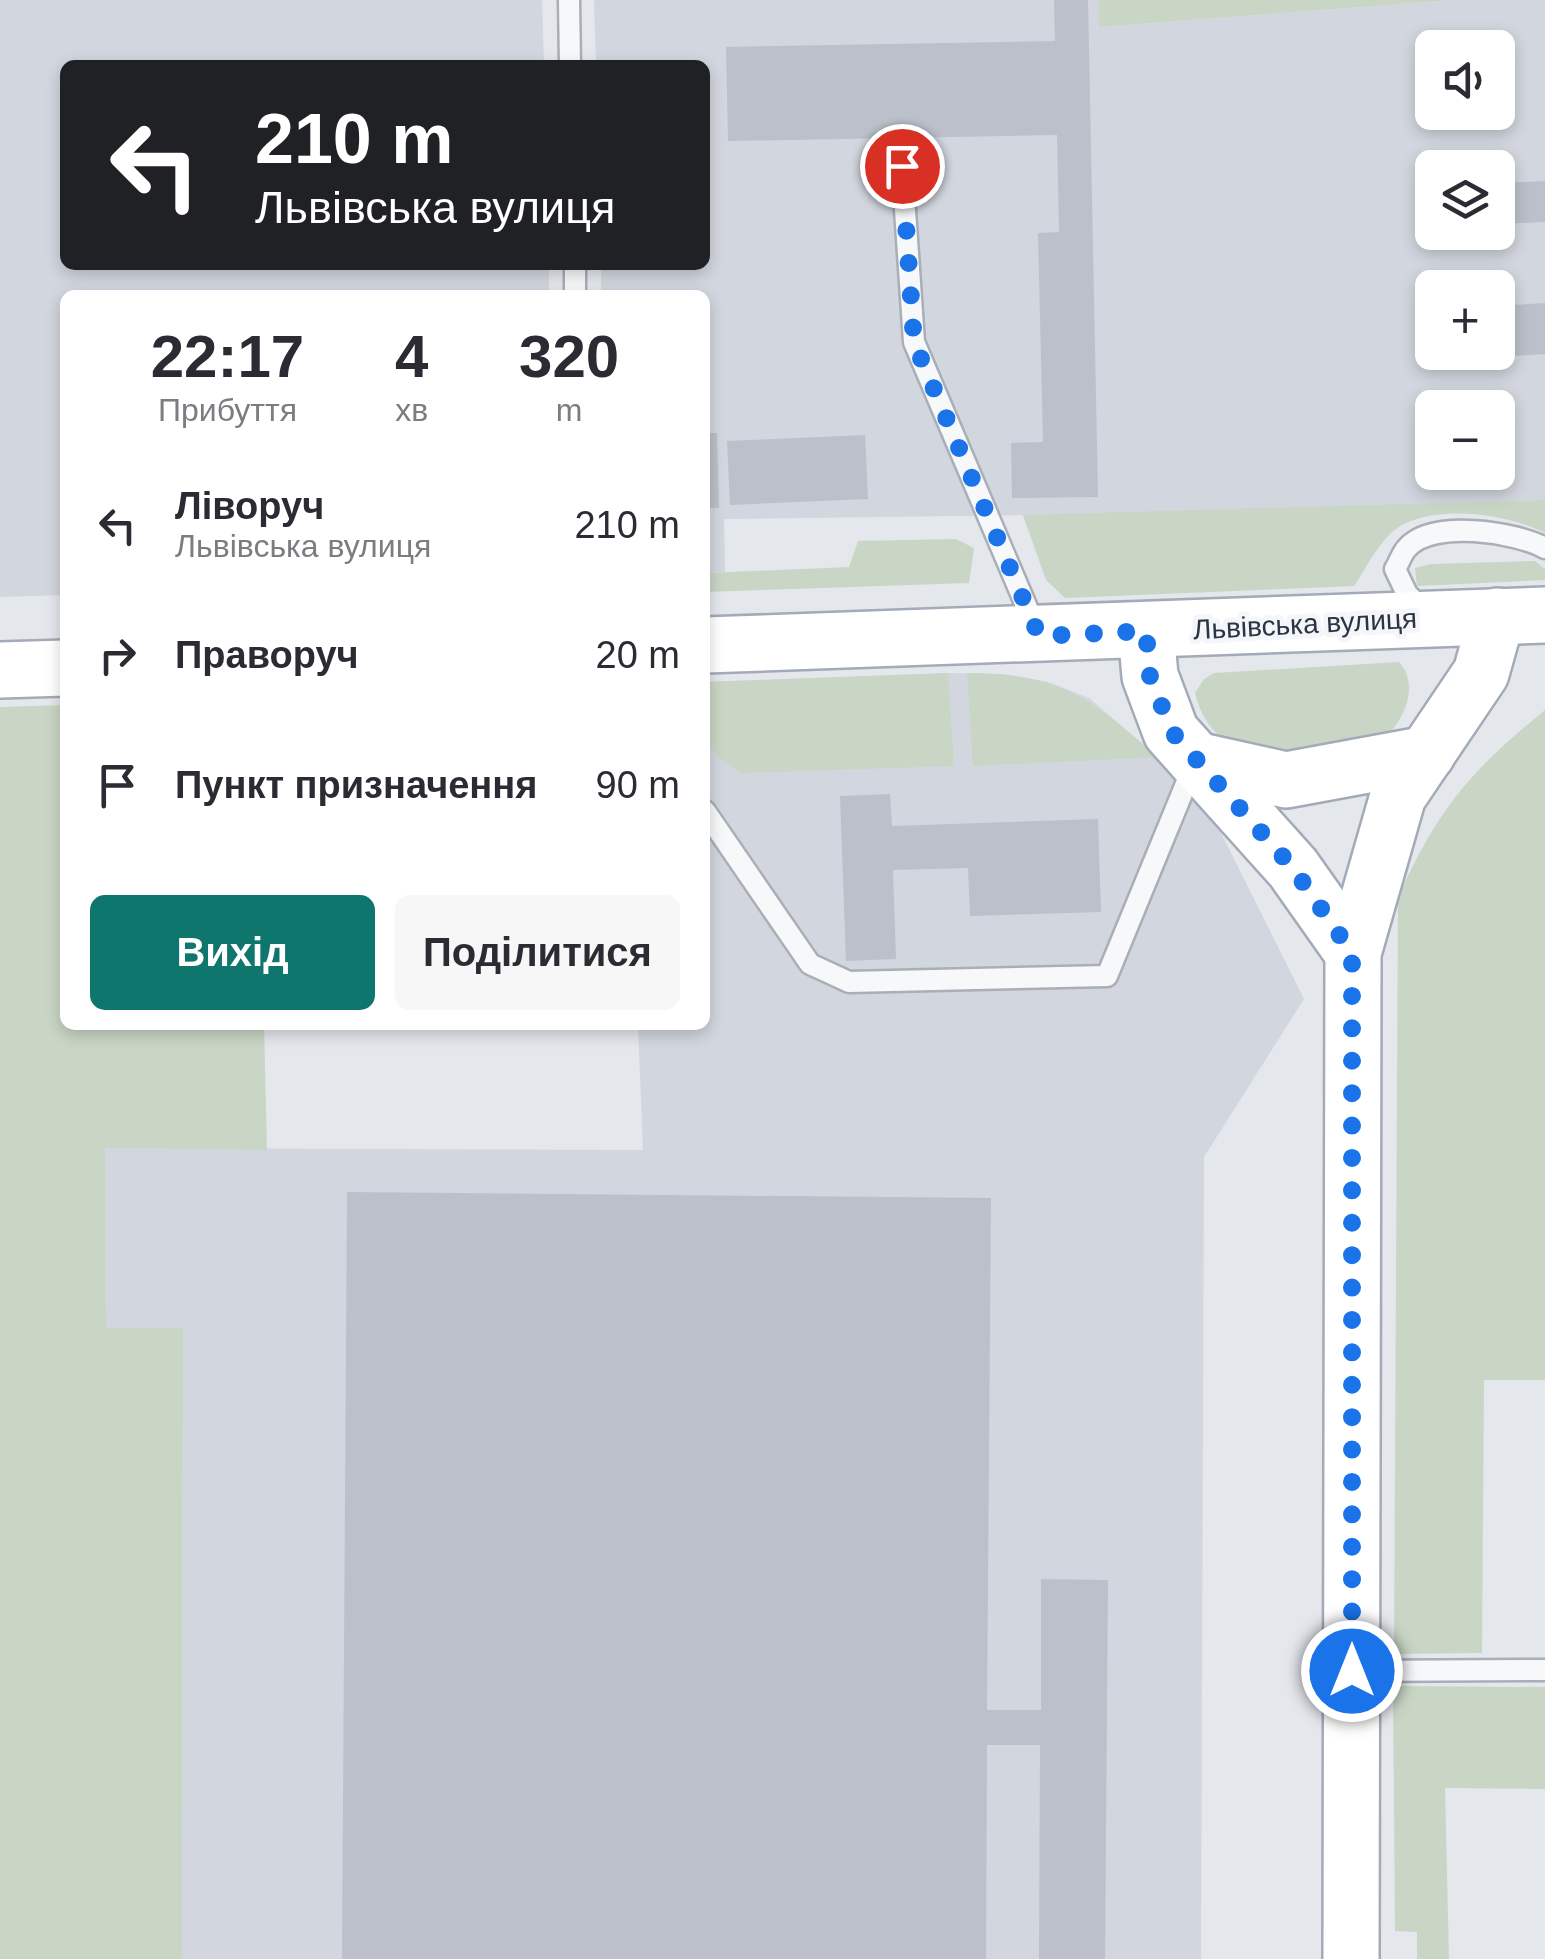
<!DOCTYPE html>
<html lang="uk">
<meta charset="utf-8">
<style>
:root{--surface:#fff;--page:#f7f7f7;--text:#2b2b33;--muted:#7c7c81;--accent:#0f766e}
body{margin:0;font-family:Arial,sans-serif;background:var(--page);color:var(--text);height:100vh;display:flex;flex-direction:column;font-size:38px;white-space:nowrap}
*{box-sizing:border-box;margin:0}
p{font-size:32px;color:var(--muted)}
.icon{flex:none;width:55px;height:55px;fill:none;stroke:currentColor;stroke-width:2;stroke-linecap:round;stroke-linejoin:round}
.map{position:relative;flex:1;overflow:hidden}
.panel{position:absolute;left:60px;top:290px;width:650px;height:740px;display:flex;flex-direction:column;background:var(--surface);border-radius:15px;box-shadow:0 5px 15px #0003}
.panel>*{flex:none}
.top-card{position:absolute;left:60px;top:60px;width:650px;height:210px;border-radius:15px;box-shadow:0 5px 15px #0003;background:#202124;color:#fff;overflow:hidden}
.tools{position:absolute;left:1415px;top:30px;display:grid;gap:20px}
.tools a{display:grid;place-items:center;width:100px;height:100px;border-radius:15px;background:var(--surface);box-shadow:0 5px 15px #0003;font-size:50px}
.pin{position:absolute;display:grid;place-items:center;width:85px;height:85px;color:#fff;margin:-42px;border:5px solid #fff;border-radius:50%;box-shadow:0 2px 10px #0007}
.me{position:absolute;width:110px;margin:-55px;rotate:0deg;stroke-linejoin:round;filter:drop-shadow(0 0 8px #0008)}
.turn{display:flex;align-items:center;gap:35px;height:210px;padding:0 30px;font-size:45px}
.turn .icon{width:130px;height:130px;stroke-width:2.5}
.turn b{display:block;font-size:70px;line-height:85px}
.eta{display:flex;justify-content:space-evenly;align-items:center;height:170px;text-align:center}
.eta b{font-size:60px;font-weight:700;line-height:70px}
.action{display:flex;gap:20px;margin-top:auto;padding:20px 30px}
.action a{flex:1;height:115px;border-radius:15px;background:var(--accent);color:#fff;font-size:40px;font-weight:700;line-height:115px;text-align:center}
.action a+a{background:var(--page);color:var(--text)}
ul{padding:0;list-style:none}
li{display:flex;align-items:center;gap:30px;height:130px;padding:0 30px}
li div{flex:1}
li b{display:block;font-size:38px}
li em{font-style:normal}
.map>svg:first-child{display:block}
</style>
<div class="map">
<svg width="1545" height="1959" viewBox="0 0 1545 1959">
<rect width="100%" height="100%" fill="#e4e7ec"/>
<!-- built -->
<g fill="#d2d6de" fill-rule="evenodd">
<path d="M0 0H542L544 65H65V265H549V295H65V595L0 597Z"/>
<path d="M594 0H1098L1100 27 1453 0H1545V500L1112 514 724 519 725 572 705 573V295H601V265H705V65H596ZM1432 48H1498V112H1432ZM1432 168H1498V232H1432ZM1432 288H1498V352H1432ZM1432 408H1498V472H1432Z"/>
<path d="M948 673 1004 674 1048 682 1089 698 1158 757 1213 817 1304 999 1204 1157 1201 1959H182L183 1329 106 1328 105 1148 643 1150 638 1025H705V682Z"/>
</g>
<!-- green -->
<g fill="#c9d6c5">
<path d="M1098 0H1453L1099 27Z"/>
<path d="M1545 500V533C1507 513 1423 501 1389 535 1375 549 1365 570 1354 586L1065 598 1046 580 1023 515Z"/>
<path d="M956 539 974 548 969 583 705 592V573L849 567 858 541Z"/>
<path d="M1535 561 1545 569V580L1417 586 1415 568 1431 564Z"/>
<path d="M1399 662C1424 689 1398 736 1367 750 1355 755 1333 752 1320 752 1265 753 1212 760 1195 693L1204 679 1214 673Z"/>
<path d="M948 673 954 766 741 773C697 747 705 728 705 682Z"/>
<path d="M967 673C1064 674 1088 697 1158 757L973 766Z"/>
<path d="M65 705V1025H264L267 1150 105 1148 106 1328H183L182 1959H0V707Z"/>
<path d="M1545 710V1380H1484L1482 1653 1394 1654 1398 897C1439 808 1469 772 1545 710Z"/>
<path d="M1393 1686 1545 1687V1789L1445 1788 1449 1959H1417V1932L1395 1931Z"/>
</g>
<!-- building -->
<g fill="#bbc0ca">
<path d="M1054 0H1088L1098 497 1012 498 1011 443 1043 442 1038 233 1059 232 1057 135 728 141 726 47 1055 41Z"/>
<path d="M1545 181V222L1498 224V183Z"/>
<path d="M1545 303V354L1469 359V352H1498V306Z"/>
<path d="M705 433H717L719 508H705Z"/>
<path d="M865 435 868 499 730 505 727 441Z"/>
<path d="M890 794 892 826 1098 819 1101 912 970 916 968 868 893 870 896 959 846 961 840 796Z"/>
<path d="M347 1192 991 1198 987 1710H1041V1579L1108 1580 1105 1959H1039L1040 1745H987L986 1959H342Z"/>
</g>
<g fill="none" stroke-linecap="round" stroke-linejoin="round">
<defs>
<g id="service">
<path d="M569 0 570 65"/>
<path d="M902 166 914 342 1036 629"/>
<path d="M575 265V295"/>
<path d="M1425 612 1407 594 1395 569C1399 563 1402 553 1407 548 1432 519 1516 532 1545 548"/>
<path d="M705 811 810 964 849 982 1107 976 1195 762"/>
<path d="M1353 1671 1545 1670"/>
</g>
<g id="primary">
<path d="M1146 631 1150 676 1171 732 1293 868 1353 953"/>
<path d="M705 645 1545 615"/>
<path d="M0 670 65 668"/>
<path d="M1196 760 1286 780 1427 754"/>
<path d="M1351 1959 1353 953 1398 796 1481 673 1497 616"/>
</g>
</defs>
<!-- service casing -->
<use href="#service" stroke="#a9aeb7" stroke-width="25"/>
<!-- primary casing -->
<use href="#primary" stroke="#a3abb8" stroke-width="60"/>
<!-- service -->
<use href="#service" stroke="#f7f8fa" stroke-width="20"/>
<!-- primary -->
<use href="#primary" stroke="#fff" stroke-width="55"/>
</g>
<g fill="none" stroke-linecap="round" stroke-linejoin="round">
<!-- route -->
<path stroke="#1a73e8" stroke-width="18" stroke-dasharray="0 32.4" d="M902 166 914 342 1039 636 1146 631 1150 676 1172 732 1293 868 1352 953V1671"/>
</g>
<g text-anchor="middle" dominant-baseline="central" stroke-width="10" stroke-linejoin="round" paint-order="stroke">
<!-- street labels -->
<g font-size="28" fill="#2b3445" stroke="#f4f6f9">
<text transform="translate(1305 624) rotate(-3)">Львівська вулиця</text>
</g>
</g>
</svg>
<div class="tools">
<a><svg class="icon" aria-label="sound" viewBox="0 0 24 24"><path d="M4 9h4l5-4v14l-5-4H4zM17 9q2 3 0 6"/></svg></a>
<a><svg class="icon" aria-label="layers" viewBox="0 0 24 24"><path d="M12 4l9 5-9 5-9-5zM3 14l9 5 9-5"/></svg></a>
<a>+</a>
<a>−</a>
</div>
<div class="pin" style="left:902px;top:166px;background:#d93025"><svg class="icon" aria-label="arrive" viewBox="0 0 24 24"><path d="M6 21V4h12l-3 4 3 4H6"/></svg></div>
<svg class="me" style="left:1352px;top:1671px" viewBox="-20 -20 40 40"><circle r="17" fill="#1a73e8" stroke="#fff" stroke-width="3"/><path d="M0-11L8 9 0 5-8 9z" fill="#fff"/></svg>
<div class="top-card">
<div class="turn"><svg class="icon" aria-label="left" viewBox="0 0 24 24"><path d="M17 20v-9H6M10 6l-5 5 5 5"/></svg><div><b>210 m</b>Львівська вулиця</div></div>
</div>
<section class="panel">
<div class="eta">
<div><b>22:17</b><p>Прибуття</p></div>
<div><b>4</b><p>хв</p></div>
<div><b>320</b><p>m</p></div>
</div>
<ul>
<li><svg class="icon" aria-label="left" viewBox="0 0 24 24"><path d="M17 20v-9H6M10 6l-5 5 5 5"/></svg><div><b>Ліворуч</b><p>Львівська вулиця</p></div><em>210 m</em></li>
<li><svg class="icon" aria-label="right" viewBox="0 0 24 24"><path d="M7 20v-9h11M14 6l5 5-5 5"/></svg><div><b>Праворуч</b></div><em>20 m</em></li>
<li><svg class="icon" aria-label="arrive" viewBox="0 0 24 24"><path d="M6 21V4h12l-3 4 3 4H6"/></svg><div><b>Пункт призначення</b></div><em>90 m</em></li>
</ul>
<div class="action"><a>Вихід</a><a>Поділитися</a></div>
</section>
</div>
